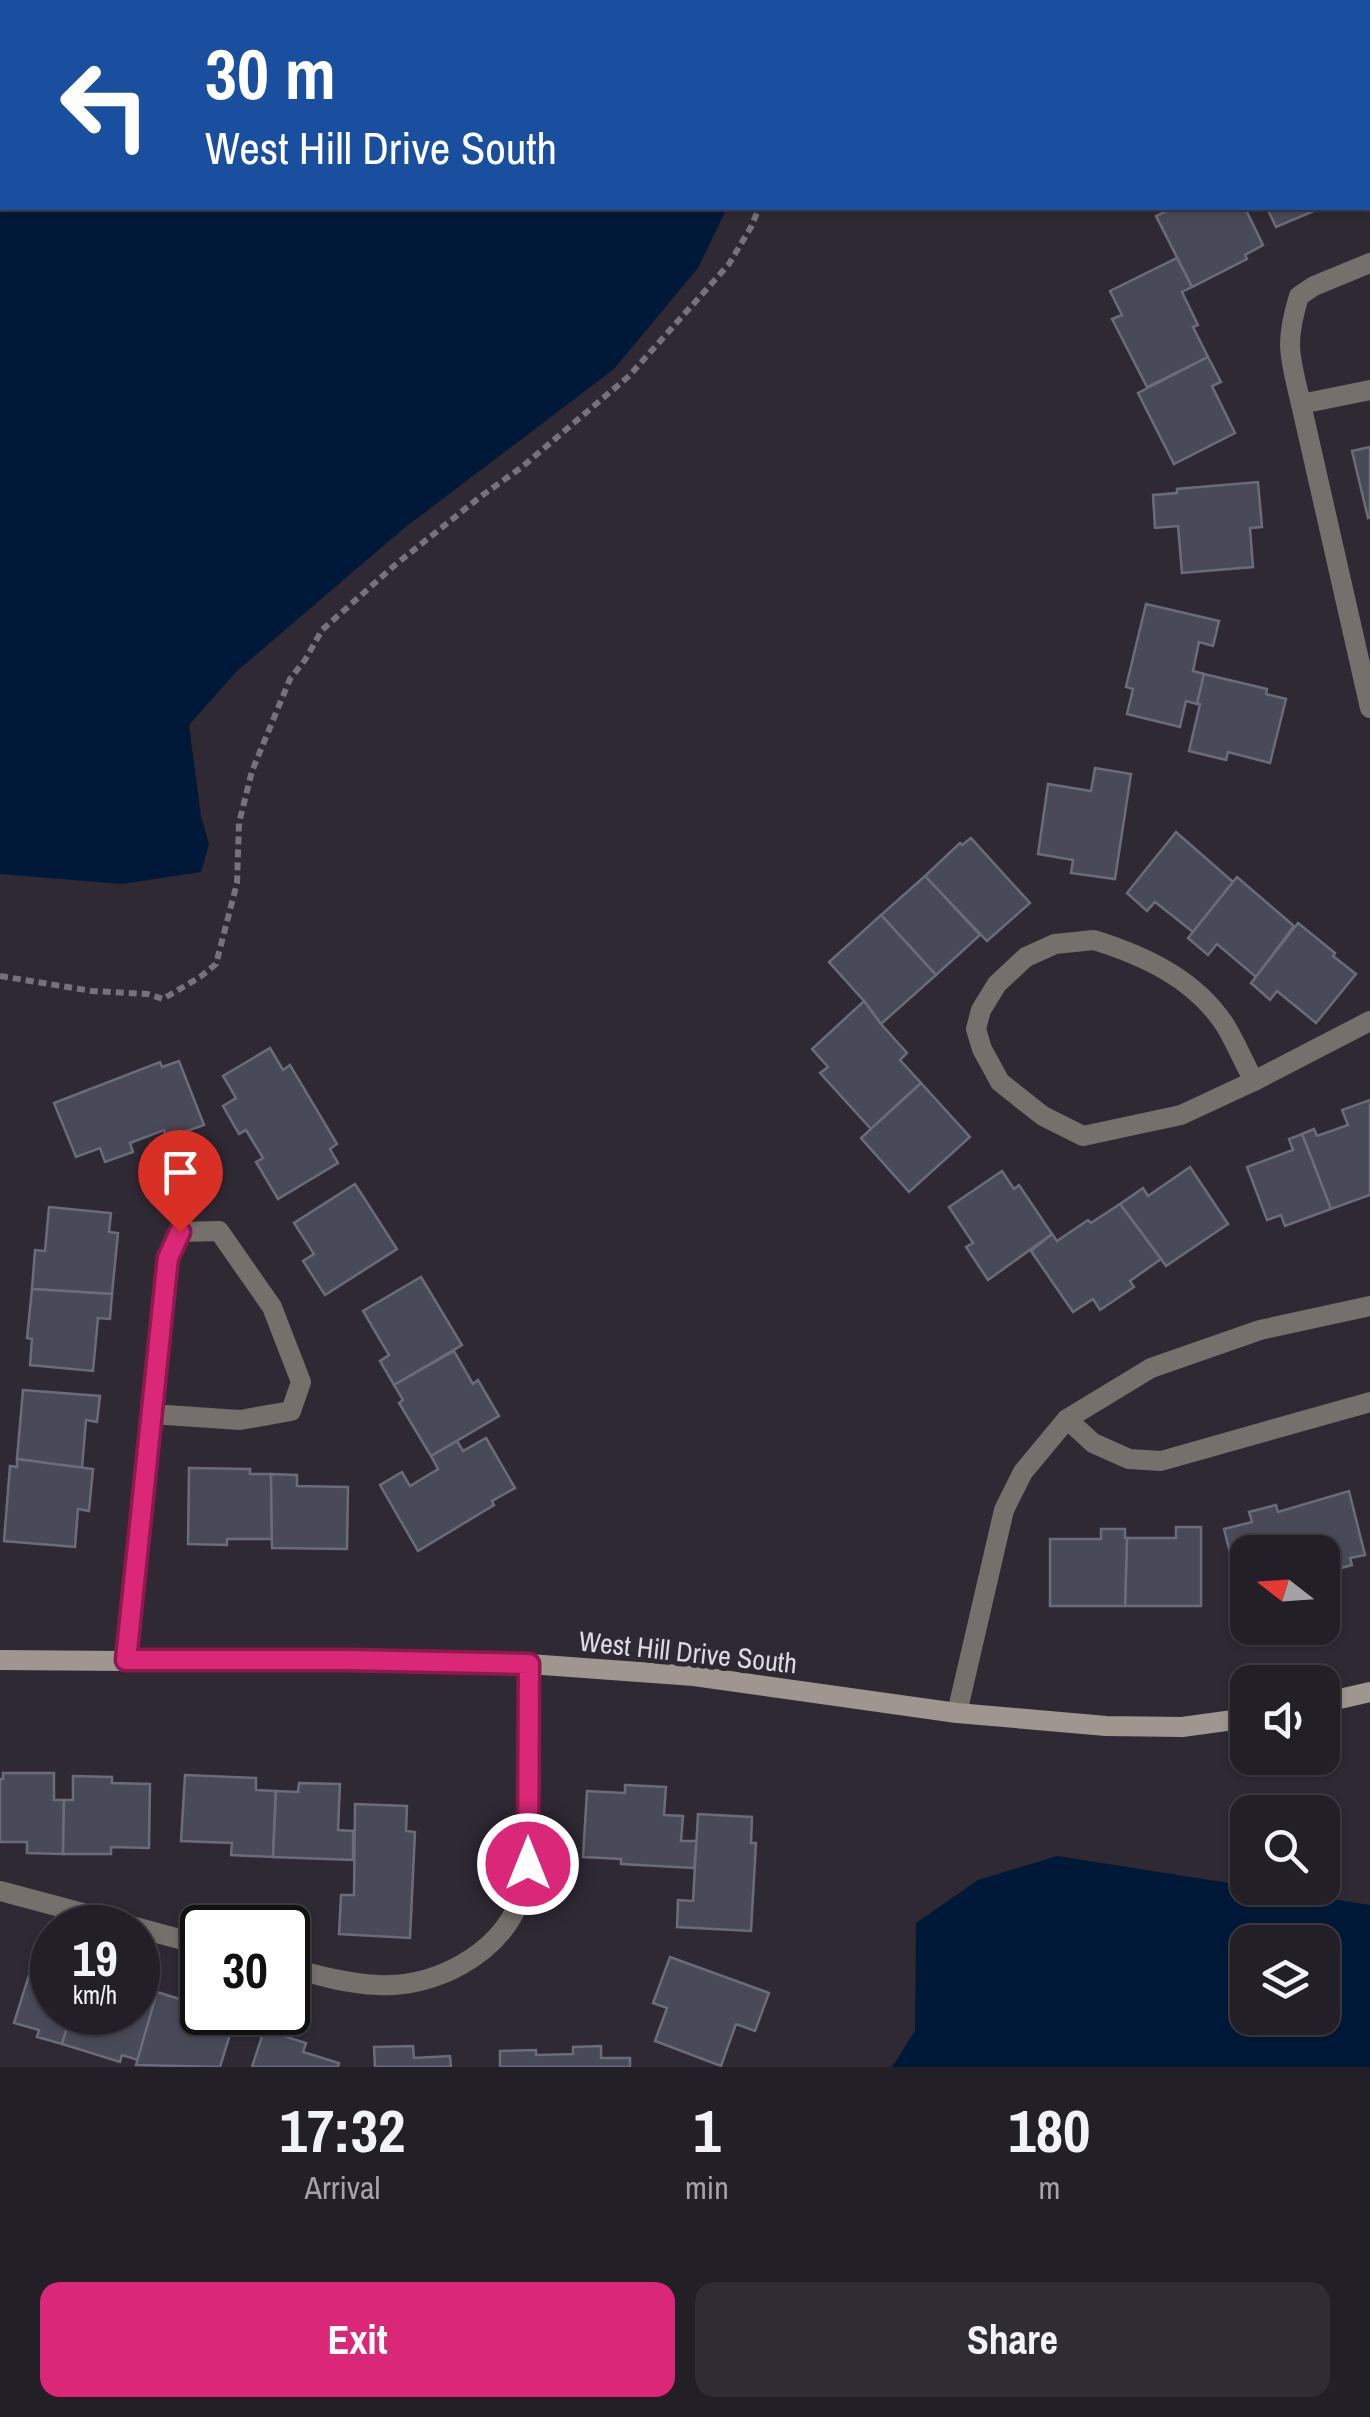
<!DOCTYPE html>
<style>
:root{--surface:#231f27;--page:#2f2c33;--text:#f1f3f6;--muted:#a3a2a7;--line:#403d44;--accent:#db2777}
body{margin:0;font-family:"Archivo Narrow",sans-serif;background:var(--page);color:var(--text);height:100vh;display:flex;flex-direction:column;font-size:38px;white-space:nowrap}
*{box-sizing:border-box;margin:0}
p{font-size:32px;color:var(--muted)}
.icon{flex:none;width:55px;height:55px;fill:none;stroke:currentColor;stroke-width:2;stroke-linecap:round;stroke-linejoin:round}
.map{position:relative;height:2067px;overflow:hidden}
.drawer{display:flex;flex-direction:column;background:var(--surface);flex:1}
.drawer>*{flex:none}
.top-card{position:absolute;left:0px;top:0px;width:1370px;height:210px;box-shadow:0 2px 8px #0004,0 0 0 2px var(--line);background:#1a4fa0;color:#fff;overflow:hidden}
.needle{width:65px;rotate:287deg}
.buttons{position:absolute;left:1230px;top:1535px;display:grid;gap:20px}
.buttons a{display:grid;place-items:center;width:110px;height:110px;border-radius:20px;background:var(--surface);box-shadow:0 2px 8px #0004,0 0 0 2px var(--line);font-size:50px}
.speed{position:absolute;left:30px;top:1905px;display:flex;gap:20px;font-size:50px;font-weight:700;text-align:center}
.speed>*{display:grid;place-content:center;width:130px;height:130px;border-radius:50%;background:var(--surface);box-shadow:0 2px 8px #0004,0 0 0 2px var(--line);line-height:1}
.speed small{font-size:25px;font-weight:400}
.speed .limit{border:5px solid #111;border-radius:15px;background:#fff;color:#111}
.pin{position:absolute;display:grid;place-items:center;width:85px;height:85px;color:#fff;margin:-102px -42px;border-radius:50% 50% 50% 0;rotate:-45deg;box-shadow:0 0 10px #0007}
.pin .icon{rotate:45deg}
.me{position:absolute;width:110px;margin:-55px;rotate:0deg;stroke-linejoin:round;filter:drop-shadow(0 0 8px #0008)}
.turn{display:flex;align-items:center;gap:35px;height:210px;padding:0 40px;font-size:45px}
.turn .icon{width:130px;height:130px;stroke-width:2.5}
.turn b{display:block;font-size:70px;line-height:85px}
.eta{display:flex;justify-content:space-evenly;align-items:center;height:170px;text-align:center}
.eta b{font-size:60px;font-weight:700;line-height:70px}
.button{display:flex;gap:20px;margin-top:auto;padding:20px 40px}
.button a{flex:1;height:115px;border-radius:20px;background:var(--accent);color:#fff;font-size:40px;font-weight:700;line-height:115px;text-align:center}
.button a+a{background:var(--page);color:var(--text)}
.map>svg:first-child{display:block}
</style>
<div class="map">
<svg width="1370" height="2067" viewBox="0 0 1370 2067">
<rect width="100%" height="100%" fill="#2f2934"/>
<!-- water -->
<g fill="#001938" fill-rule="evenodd">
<path d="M2 49V208H727L698 268 614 369 403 529 236 672 189 725 201 816 209 844 201 872 122 884 0 874V50Z"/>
<path d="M1057 1856 1370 1905V2067H892L915 2031 916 1923 978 1880ZM1248 1942H1322V2018H1248Z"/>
</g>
<!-- building -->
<g fill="#494a57" stroke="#6b6c7a" stroke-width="2.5">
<path d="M1368 115 1370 120V171L1368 172Z"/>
<path d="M1173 208H1245L1263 245 1245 255 1247 259 1192 287 1156 216Z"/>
<path d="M1267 208H1321L1276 227Z"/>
<path d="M1177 258 1192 287 1182 292 1198 325 1193 327 1208 357 1147 387 1112 319 1122 315 1110 291Z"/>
<path d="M1208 357 1221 382 1212 386 1235 433 1174 464 1138 393Z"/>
<path d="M1370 447V517L1368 518 1352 451Z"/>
<path d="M1258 482 1262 527 1250 528 1253 567 1182 573 1178 526 1155 528 1153 495 1177 493V489Z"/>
<path d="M1146 604 1219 621 1213 646 1199 642 1193 671 1204 674 1197 704 1186 701 1180 727 1127 714 1133 689 1126 687Z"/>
<path d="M1204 674 1267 689 1266 694 1286 699 1270 763 1228 752 1226 760 1189 751 1200 704H1197Z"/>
<path d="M1095 768 1131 774 1115 879 1071 873 1073 860 1038 854 1048 784 1091 791Z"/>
<path d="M1176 832 1233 882 1193 932 1155 902 1147 911 1127 893Z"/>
<path d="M971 838 1030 903 987 941 925 876 960 843 962 845Z"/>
<path d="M925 876 980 935 936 975 881 915Z"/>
<path d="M1237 877 1294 926 1256 977 1217 944 1208 955 1188 938Z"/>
<path d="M881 915 936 975 881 1024 864 1001 829 962Z"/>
<path d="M1298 923 1335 953 1333 956 1356 974 1316 1023 1277 991 1270 1000 1251 983Z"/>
<path d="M864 1001 881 1024 907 1053 900 1060 921 1083 871 1129 820 1073 828 1067 812 1049Z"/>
<path d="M270 1048 283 1070 290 1065 337 1144 330 1149 338 1163 278 1199 256 1162 263 1158 246 1130 239 1134 223 1106 236 1098 223 1076Z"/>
<path d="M179 1061 204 1125 167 1138 164 1130 130 1143 133 1152 105 1162 100 1148 76 1157 54 1103 160 1062 162 1067Z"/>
<path d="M921 1083 970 1137 909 1192 861 1138Z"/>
<path d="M1370 1100V1195L1331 1209 1302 1134 1314 1129 1317 1136 1348 1125 1342 1110Z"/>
<path d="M1302 1134 1331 1209 1285 1226 1281 1215 1267 1220 1247 1167 1293 1150 1289 1139Z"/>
<path d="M1190 1167 1228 1224 1166 1266 1120 1204 1143 1188 1148 1196Z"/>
<path d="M1002 1171 1014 1189 1019 1185 1052 1234 988 1280 966 1247 973 1243 949 1207Z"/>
<path d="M355 1184 397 1249 325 1295 303 1261 314 1254 294 1223Z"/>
<path d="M1120 1204 1161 1259 1130 1281 1134 1287 1100 1310 1093 1299 1073 1312 1031 1251 1052 1234 1057 1241 1088 1220 1091 1223Z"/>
<path d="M49 1207 111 1213 109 1232 118 1233 112 1294 32 1289 35 1250 45 1251Z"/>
<path d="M421 1277 462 1345 394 1385 380 1361 389 1355 363 1311Z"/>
<path d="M32 1289 112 1294 110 1319 98 1318 93 1371 30 1365 32 1339 27 1338Z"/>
<path d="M454 1351 473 1384 478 1380 499 1416 431 1456 399 1403 403 1400 394 1385Z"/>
<path d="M23 1390 100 1396 97 1422 86 1420 82 1468 17 1459Z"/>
<path d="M486 1438 515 1488 492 1501 494 1505 418 1551 380 1485 402 1472 410 1486 438 1469 431 1456 457 1441 463 1451Z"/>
<path d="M17 1459 93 1469 89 1511 78 1509 75 1547 4 1541 10 1466 17 1467Z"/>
<path d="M189 1468 250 1469V1474H271L272 1539H227V1545L188 1544Z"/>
<path d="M271 1474 297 1475V1486L348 1487 347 1549 272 1548Z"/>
<path d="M1349 1491 1365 1555 1350 1558 1352 1565 1322 1573V1552H1248V1583L1238 1585 1224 1529 1252 1522 1249 1512 1276 1505 1278 1512Z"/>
<path d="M1176 1527H1201V1606H1125L1127 1538H1176Z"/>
<path d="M1101 1529H1125V1538H1127L1125 1606H1050V1539H1101Z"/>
<path d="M3 1773H54V1800H64L63 1854 27 1853V1842H0V1779H3Z"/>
<path d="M185 1775 256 1778V1790L276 1791 273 1857 231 1855 232 1843 181 1841Z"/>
<path d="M73 1776 112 1777V1783L150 1784 149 1848 111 1847V1854H63L64 1800H73Z"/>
<path d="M299 1783 340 1784 338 1830 353 1831V1860L273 1857 276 1791 298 1792Z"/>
<path d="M625 1785 666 1787 664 1815 683 1816 681 1841H697L694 1868 621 1864V1859L583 1857 587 1791 625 1793Z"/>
<path d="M355 1804 407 1806 406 1831 415 1832 410 1938 339 1934 341 1895H354Z"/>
<path d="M698 1814 752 1817 751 1843H756L751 1931 677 1927 678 1900 693 1901Z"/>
<path d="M670 1957 769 1993 755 2031 736 2024 721 2066 655 2041 667 2008 653 2003Z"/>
<path d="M30 1972 52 1979V2012H72L62 2044 37 2037 39 2030 14 2023Z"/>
<path d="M138 1986 157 1992 138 2060 122 2055 120 2062 62 2044 72 2012H138Z"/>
<path d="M157 1992 202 2006V2012H226L236 2015 220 2067 136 2065Z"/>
<path d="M264 2030 306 2043 303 2052 339 2063 338 2067H252Z"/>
<path d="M413 2046 414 2058 450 2056 451 2067H375L374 2047Z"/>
<path d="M601 2046V2058H630V2067H500V2051L536 2050V2055L573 2054V2047Z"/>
</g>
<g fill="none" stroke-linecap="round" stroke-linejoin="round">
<!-- path -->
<g stroke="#76717a" stroke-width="6" stroke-dasharray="8 5" stroke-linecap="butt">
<path d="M826 2 827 0"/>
<path d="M0 976 92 991 148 994 163 999 200 977 216 964 237 883 239 823 252 771 290 679 305 660 322 630 395 565 480 497 522 467 629 376 729 264 751 227 759 208"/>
</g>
<!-- lane -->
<g stroke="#75706b" stroke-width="20">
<path d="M151 1414 240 1420 291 1411 301 1382 272 1307 219 1231 180 1232"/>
<path d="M1067 1419 1093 1443 1129 1459 1161 1461 1370 1402"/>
</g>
<!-- street -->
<g stroke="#75706b" stroke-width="20">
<path d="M1370 263 1314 286 1299 296C1284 345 1290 356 1301 404L1370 390"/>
<path d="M1301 404 1370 708"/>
<path d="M1094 940C1145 956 1195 979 1225 1025 1236 1043 1244 1063 1254 1081L1181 1115 1083 1136 1043 1116 1000 1082 982 1049 976 1029 981 1010 997 984 1026 957 1055 944Z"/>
<path d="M1254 1081 1370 1021"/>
<path d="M126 1660 166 1276 168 1258 180 1232"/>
<path d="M957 1713 1004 1510 1023 1472 1067 1419 1151 1368 1260 1330 1370 1306"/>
<path d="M0 1891 202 1945"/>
<path d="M288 1967C316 1975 348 1984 378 1985 434 1988 499 1955 520 1900 532 1870 528 1834 528 1802 529 1756 529 1710 529 1664"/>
</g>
<!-- secondary -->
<g stroke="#9f968f" stroke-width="20">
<path d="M0 1660 247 1662 348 1660 529 1664 694 1676 957 1713 1106 1726 1182 1727 1248 1718"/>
<path d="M1322 1703 1370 1692"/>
</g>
</g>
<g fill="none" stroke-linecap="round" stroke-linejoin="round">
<defs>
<path id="route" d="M180 1232 168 1258 166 1276 126 1660H348L529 1664 528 1864"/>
</defs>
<!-- route casing -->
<use href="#route" stroke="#8e194d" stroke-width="25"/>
<!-- route -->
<use href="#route" stroke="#db2777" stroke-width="18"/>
</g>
<g text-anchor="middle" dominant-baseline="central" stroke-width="10" stroke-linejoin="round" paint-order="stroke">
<!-- street labels -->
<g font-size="28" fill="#dedae2" stroke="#2f2934">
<text transform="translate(688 1652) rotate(6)">West Hill Drive South</text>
</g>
</g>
</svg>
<div class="buttons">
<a><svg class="needle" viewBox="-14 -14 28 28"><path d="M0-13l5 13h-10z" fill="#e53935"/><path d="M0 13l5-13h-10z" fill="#a3a2a7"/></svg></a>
<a><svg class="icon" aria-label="sound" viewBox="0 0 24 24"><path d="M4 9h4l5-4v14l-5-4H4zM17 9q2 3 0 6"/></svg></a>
<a><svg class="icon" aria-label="search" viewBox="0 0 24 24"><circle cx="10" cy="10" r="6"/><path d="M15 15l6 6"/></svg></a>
<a><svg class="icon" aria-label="layers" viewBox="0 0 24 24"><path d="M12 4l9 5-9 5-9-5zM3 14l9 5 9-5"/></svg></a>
</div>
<div class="speed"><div>19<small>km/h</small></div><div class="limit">30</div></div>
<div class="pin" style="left:180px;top:1232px;background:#d93025"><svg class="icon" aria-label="arrive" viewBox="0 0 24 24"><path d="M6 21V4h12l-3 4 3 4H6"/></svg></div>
<svg class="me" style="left:528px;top:1864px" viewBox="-20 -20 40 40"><circle r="17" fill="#db2777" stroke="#fff" stroke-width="3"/><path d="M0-11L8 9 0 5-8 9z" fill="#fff"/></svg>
<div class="top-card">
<div class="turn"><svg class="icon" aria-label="left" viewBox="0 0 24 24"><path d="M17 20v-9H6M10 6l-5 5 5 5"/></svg><div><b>30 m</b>West Hill Drive South</div></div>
</div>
</div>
<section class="drawer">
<div class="eta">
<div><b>17:32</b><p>Arrival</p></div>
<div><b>1</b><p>min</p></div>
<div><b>180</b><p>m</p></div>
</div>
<div class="button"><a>Exit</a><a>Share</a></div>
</section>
